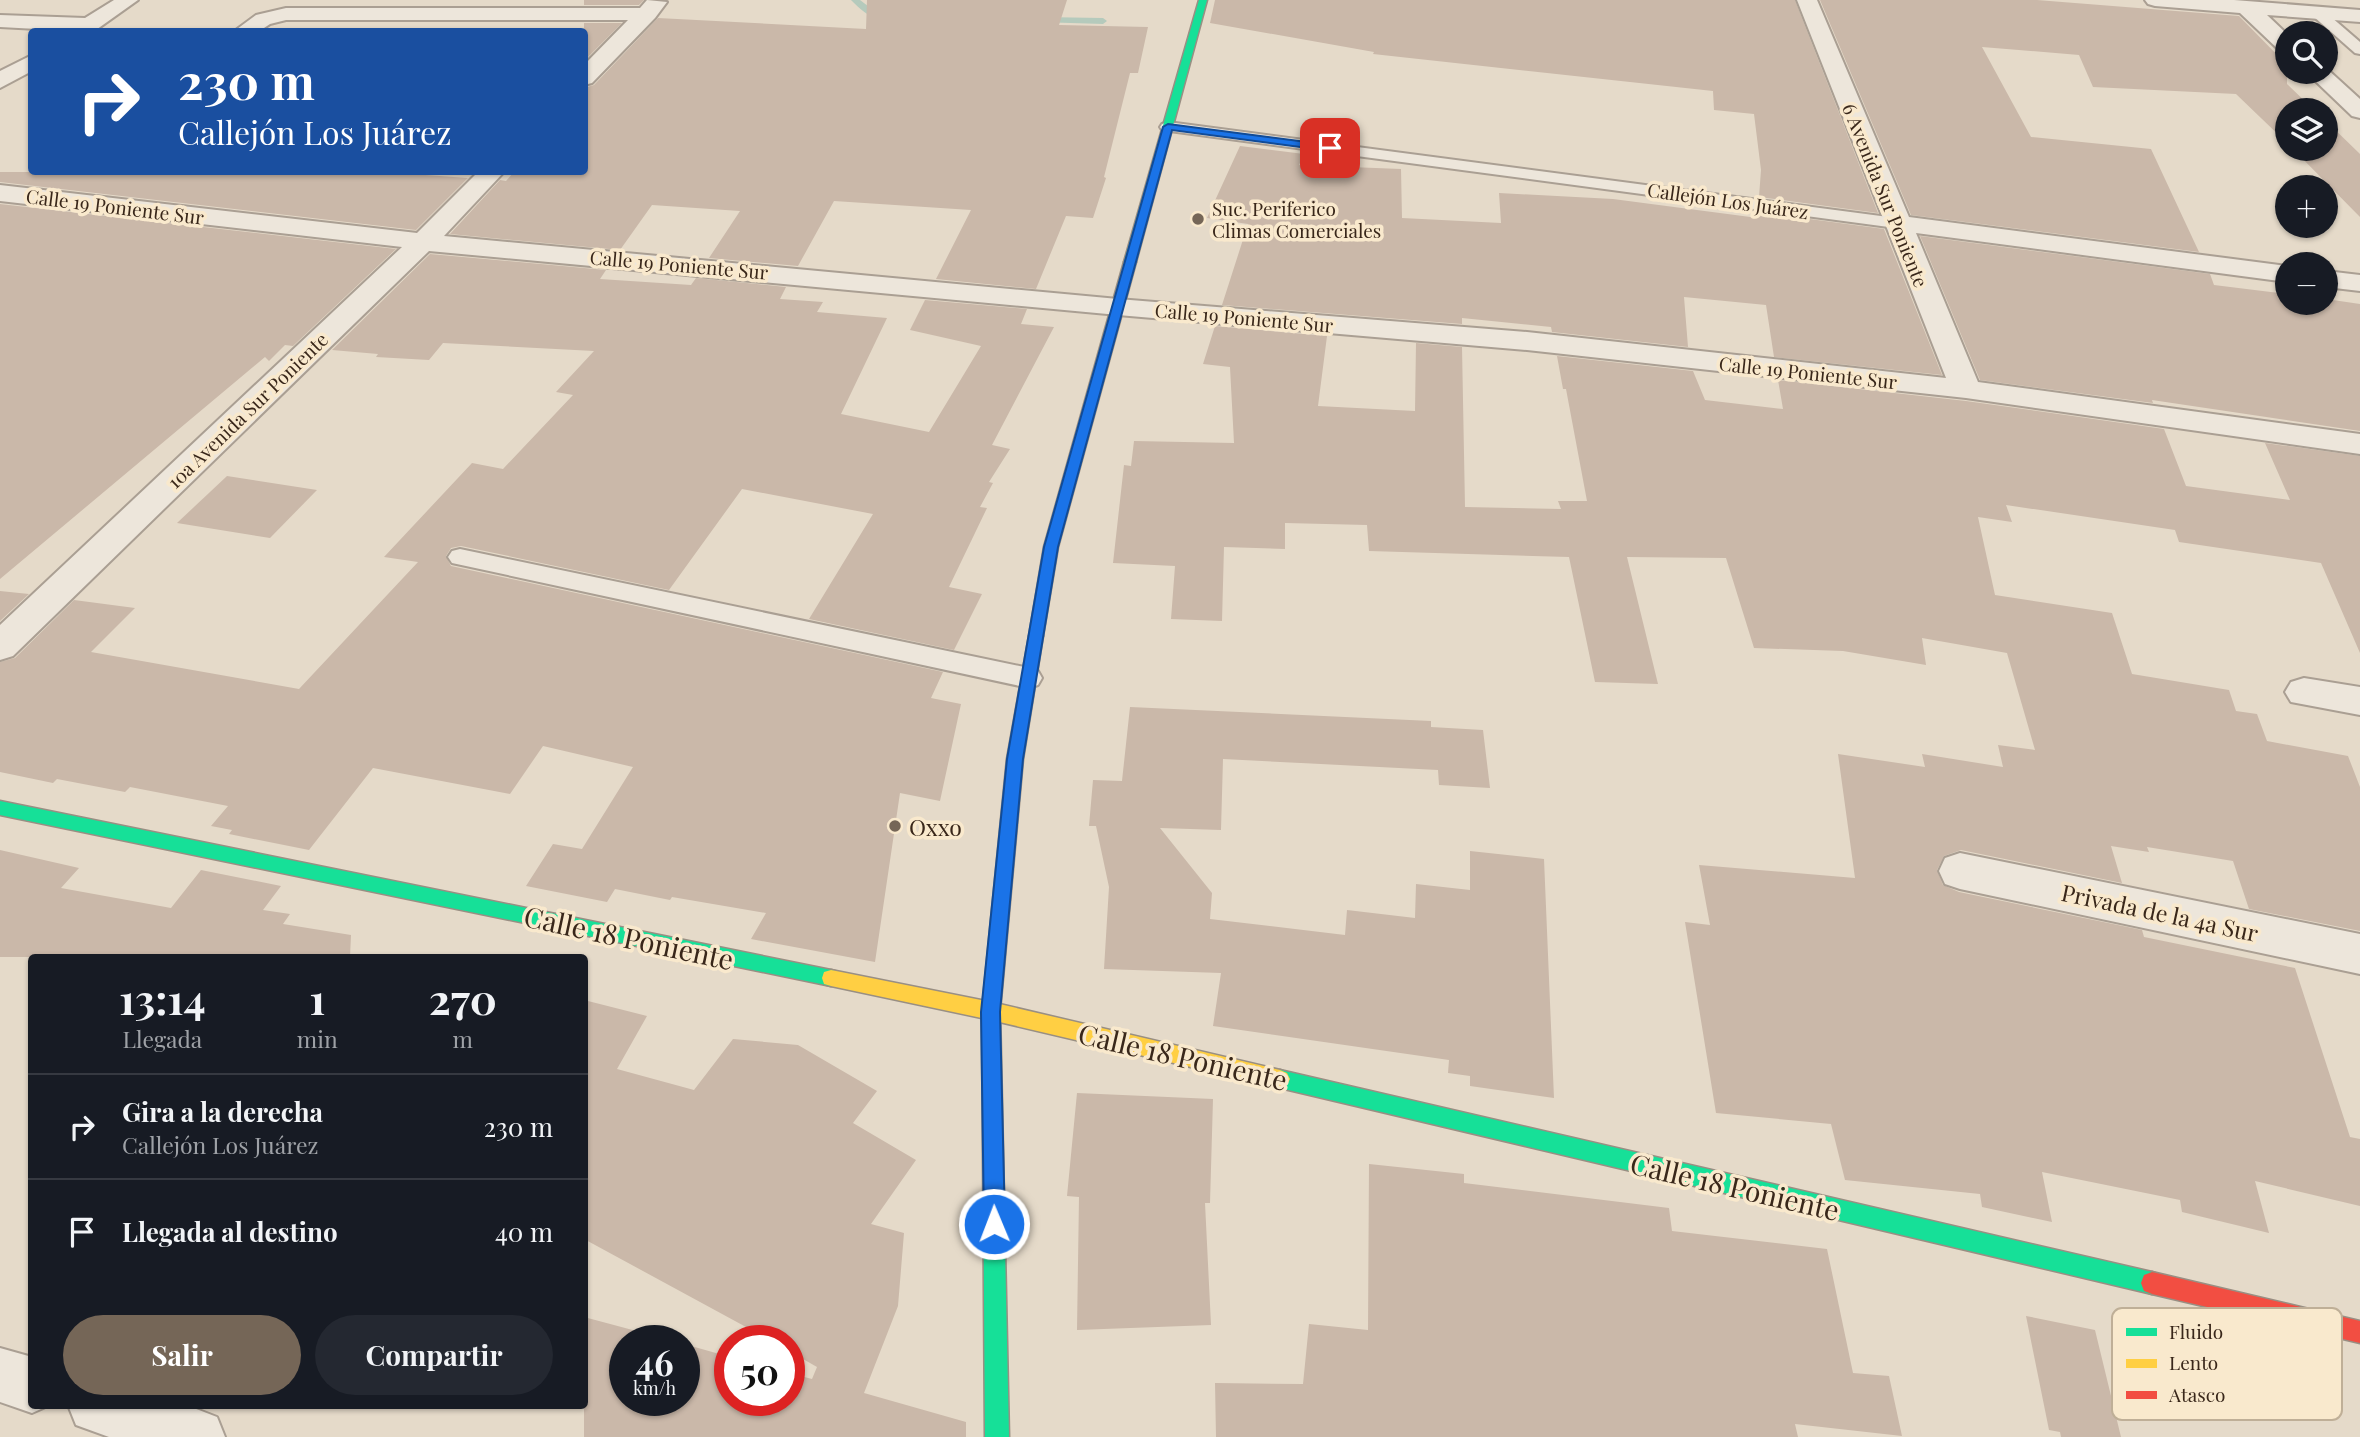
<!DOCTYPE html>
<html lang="es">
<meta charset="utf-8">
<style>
:root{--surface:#171b24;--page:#242831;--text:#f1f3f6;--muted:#9ea1a6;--line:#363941;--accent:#756657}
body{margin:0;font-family:"Playfair Display",serif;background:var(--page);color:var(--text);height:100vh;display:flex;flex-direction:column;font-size:26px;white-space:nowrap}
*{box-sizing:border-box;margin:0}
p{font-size:23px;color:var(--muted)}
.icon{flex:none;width:38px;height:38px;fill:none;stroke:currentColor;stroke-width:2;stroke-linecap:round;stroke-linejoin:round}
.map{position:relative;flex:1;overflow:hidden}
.details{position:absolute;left:28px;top:954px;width:560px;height:455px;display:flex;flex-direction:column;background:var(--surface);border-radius:7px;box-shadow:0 2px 5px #0004}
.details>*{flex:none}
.hud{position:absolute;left:28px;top:28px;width:560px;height:147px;border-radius:7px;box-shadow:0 2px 5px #0004;background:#1a4fa0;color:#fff;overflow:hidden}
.fabs{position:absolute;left:2275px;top:21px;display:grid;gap:14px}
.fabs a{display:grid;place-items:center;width:63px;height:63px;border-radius:50%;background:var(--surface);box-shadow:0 2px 5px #0004;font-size:35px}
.speed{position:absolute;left:609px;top:1325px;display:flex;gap:14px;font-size:35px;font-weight:700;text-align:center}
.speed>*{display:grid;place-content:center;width:91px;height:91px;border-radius:50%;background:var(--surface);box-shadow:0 2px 5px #0004;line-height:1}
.speed small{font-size:18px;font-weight:400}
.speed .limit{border:10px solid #d22;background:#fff;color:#111}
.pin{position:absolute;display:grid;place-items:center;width:60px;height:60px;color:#fff;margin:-30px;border-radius:14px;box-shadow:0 4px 10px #0006}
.me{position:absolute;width:77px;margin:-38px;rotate:359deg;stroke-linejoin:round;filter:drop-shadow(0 0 5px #0008)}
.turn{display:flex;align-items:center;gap:24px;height:147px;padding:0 35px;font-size:32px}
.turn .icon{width:91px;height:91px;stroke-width:2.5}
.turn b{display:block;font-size:49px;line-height:60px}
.eta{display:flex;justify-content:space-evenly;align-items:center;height:119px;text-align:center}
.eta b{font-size:42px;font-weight:700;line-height:49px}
.primary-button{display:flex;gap:14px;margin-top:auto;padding:14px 35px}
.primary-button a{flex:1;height:80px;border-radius:42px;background:var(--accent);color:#fff;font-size:28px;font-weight:700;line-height:80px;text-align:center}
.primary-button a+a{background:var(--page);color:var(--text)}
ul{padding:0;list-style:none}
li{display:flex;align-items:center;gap:21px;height:105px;padding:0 35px;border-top:2px solid var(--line)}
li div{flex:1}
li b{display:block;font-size:26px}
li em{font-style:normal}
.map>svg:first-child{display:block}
</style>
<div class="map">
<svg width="2360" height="1437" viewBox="0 0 2360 1437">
<rect width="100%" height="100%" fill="#e5dac9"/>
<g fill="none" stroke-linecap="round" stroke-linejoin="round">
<!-- stream -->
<g fill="#b5cabc" fill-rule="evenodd">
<path d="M851 0H860L877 13 889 16C874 23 862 11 851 0Z"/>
<path d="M1041 17 1103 18 1107 21 1103 24 1038 22 1037 20Z"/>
</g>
</g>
<!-- building -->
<g fill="#cab8a9">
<path d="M584 0H644L639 5H584Z"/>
<path d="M867 0H1067L1059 25 1148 27 1138 73H1130L1104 177 1106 178 1093 218 1066 216 1036 289 936 279 971 210 834 201 798 266 709 258 740 211 652 205 620 250 450 234 500 180 506 181 514 172 543 174 545 172H584V88L594 85 658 18 866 29Z"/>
<path d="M1215 0H1795L1878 213 1759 197 1761 170 1754 114 1714 110 1713 91 1373 54 1374 52 1210 23Z"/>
<path d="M1820 0H2037L2239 16 2287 65V84L2314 110H2287V143L2236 94 2093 87 2079 55 1982 47 2031 137 2151 149 2199 252 1911 215Z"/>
<path d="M584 23H622L584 61Z"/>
<path d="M2326 121 2360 154V217L2293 149H2326Z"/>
<path d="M1240 146 1304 154 1299 165 1401 169 1402 218 1501 223 1499 193 1613 199 1758 218V212L1884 229 1942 375 1774 357 1766 305 1684 297 1688 347 1552 332 1551 327 1462 318V324L1222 305 1248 224 1207 218Z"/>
<path d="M0 172H383L468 178 416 230 0 182Z"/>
<path d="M0 204 396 249 293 346 285 345 269 361 265 357 0 579Z"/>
<path d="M1920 236 2210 274 2214 285 2287 294V303H2326V299L2360 304V431L2152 400 2153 403 1980 380Z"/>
<path d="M430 254 606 270 600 279 691 285 696 278 786 287 780 299 823 302 817 312 887 318 841 414 929 432 981 346 910 330 925 300 1027 309 1021 324 1054 327 992 445 1010 449 989 482 993 483 980 507 987 508 949 587 982 594 954 650 809 619 873 514 742 489 669 590 461 546 451 548 446 556 451 566 943 672 931 698 961 704 940 801 900 793 875 962 751 939 766 913 672 897 670 900 615 889 607 902 526 886 553 844 582 849 633 767 543 746 510 794 373 768 309 850 229 834 232 830 211 826 228 806 130 787 125 792 57 779 53 783 0 772V662L15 658 74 600 135 608 91 652 299 689 418 562 384 557 472 463 503 469 573 395 556 392 594 351 443 343 429 360 376 357 378 354 332 350Z"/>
<path d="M1215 326 1327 336 1318 406 1415 411 1416 343 1462 347 1465 507 1561 509 1558 501H1587L1566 389H1563L1557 356 1693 371 1705 400 1783 409 1778 380 1966 401 2164 429 2186 486 2290 500 2265 443 2360 456V653L2321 563 2179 542 2175 530 2006 505 2012 522 1978 517 1995 595 2112 613 2132 674 2229 690 2236 711 2257 714 2267 741 2348 756 2360 787V931L2249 909 2233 861 2147 847 2149 852 2111 846 2122 883 1961 850 1944 856 1937 870 1943 885 1959 892 2142 930 2144 937 2295 968 2350 1137 2360 1139V1206L2255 1181 2269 1233 2182 1212 2180 1200 2042 1172 2052 1222 1982 1207 1980 1194 1845 1180 1831 1124 1716 1113 1685 922 1710 925 1699 865 1855 878 1838 754 1925 767 1922 754 2003 767 1998 745 2035 750 2007 653 1922 638 1926 665 1843 651 1754 648 1726 558 1627 557 1658 684 1595 682 1569 557 1369 551 1367 525 1285 523V549L1224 547 1222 621 1171 619 1175 566 1113 563 1124 465 1131 466 1134 441 1234 443 1230 367 1203 364Z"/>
<path d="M227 476 317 490 270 538 177 523Z"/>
<path d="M0 591 29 594 0 621Z"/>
<path d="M1130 707 1431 721V727L1483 730 1490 788 1439 785 1438 770 1223 759 1221 830 1160 828 1212 893 1210 919 1345 935 1347 910 1415 918 1416 884 1470 890V851L1544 859 1554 1098 1470 1086V1076L1448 1073 1449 1060 1213 1026 1221 973 1104 969 1109 887 1096 826H1089L1093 780 1122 781Z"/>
<path d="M0 850 79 868 61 888 171 908 201 870 281 886 263 910 290 914 283 924 351 935 350 957H0Z"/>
<path d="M584 1000 647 1016 617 1069 694 1090 733 1039 798 1045 877 1091 853 1123 916 1160 871 1224 904 1233 898 1306 864 1393 966 1422V1437H584V1317L670 1340H625V1400H684V1344L730 1357V1400H789V1373L812 1379 817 1367 789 1351V1340H770L584 1239Z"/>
<path d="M1077 1093 1213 1099 1210 1203H1205L1211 1325 1077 1330 1079 1197 1067 1196Z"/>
<path d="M1369 1164 1464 1174V1183L1669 1208 1672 1231 1827 1249 1853 1373 1889 1376 1902 1436 1795 1424 1798 1437H1216L1215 1383 1303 1384 1309 1324 1368 1330Z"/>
<path d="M2026 1316 2095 1330 2121 1437H2061L2060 1432 2049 1430Z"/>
</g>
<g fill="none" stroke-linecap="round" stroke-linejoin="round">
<defs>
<g id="lane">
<path d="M2318 9 2323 10 2360 42V54L2355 53 2313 16V10Z"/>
<path d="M1168 122 1896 218 1905 223 1896 228 1162 130 1160 127 1162 124Z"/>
<path d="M460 549 1029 668 1038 671 1042 678 1038 685 1029 688 452 563 448 557 452 551Z"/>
</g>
<g id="street">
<path d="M114 0H138L93 32 0 27V15L85 18Z"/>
<path d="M647 0 667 2 655 18 592 83 584 85V65L628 20H286L270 24 258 32H233L256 15 286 8H640Z"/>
<path d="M1797 0H1817L1909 217 2287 266V282L1916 233 1978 382 2360 434V454L1966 398 1527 350 1118 315 429 251 13 656 0 660V625L402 247 0 201V185L417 233 478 172H504L444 236 1118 299 1527 332 1946 378Z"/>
<path d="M2145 0H2234L2360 10V22L2267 15 2287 34V51L2279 50 2240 13 2155 6 2148 4Z"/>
<path d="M32 55V71L0 88V71Z"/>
<path d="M2326 68 2360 99V118L2352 116 2306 72H2326Z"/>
<path d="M2326 271 2360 275V291L2326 287Z"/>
<path d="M2304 678 2360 687V715L2291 702 2285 692 2291 682Z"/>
<path d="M1960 853 2360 934V974L1960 889 1945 884 1939 871 1945 858Z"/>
<path d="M0 1348 32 1357V1405H50L32 1413 0 1402Z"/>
<path d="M68 1405H186L217 1417 225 1437H109L76 1425Z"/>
</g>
<g id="fast">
<path d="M1199 0H1207L1136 262 1126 264 1124 262Z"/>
<path d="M1036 631 1043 636 1023 759 1000 1011 1009 1437H985L982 1011 1007 759 1029 636Z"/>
<path d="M0 801 831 970 838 972 840 978 838 984 831 986 0 815Z"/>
<path d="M1280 1070 2152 1272 2160 1275 2163 1283 2160 1291 2152 1294 1280 1088 1273 1085 1270 1079 1273 1073Z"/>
</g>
<g id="slow">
<path d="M1130 259 1136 262 1058 547 1043 636 1036 641 1029 636 1044 547 1124 262Z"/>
<path d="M831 970 991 1002 1280 1070 1287 1073 1290 1079 1287 1085 1280 1088 991 1020 831 986 824 984 822 978 824 972Z"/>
</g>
<path id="jam" d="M2152 1272 2360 1321V1343L2152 1294 2144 1291 2141 1283 2144 1275Z"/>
</defs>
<!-- lane casing -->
<use href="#lane" stroke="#aa9f93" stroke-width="4"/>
<!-- street casing -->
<use href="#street" stroke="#aa9f93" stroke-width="4"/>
<!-- fast casing -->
<use href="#fast" stroke="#998f83" stroke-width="3"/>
<!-- slow casing -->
<use href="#slow" stroke="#998f83" stroke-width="3"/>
<!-- jam casing -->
<use href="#jam" stroke="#998f83" stroke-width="3"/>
<!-- lane -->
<use href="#lane" fill="#ede6db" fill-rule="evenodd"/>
<!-- street -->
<use href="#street" fill="#ede6db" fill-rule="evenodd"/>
<!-- fast -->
<use href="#fast" fill="#16e098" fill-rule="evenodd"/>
<!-- slow -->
<use href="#slow" fill="#ffcf43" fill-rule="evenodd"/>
<!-- jam -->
<use href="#jam" fill="#f24e42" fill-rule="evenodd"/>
</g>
<!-- route -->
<path fill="#1a73e8" stroke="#114b97" stroke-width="2" d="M1168 124 1330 145 1335 148 1330 151 1172 130 1058 547 1023 759 1000 1012 1005 1224 1002 1232 994 1235 987 1232 984 1224 981 1012 1007 759 1044 547 1163 127Z"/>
<!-- markers -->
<g fill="#756657" stroke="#f9e9cd" stroke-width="2.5">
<circle cx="1198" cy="219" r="7"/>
<circle cx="895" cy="826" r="7"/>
</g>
<g text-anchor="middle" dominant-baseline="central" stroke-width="7" stroke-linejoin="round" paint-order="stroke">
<!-- far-street labels -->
<g font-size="19" fill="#39271a" stroke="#f9e9cd">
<text transform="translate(1886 195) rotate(68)">6 Avenida Sur Poniente</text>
<text transform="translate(1728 200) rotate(8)">Callejón Los Juárez</text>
<text transform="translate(115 206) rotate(7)">Calle 19 Poniente Sur</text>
<text transform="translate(679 264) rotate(5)">Calle 19 Poniente Sur</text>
<text transform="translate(1244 317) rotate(5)">Calle 19 Poniente Sur</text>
<text transform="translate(1808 372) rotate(6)">Calle 19 Poniente Sur</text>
<text transform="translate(247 410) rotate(-44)">10a Avenida Sur Poniente</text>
</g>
<!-- far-poi labels -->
<g font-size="19" fill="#39271a" stroke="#f9e9cd" text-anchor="start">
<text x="1212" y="208">Suc. Periferico<tspan x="1212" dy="22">Climas Comerciales</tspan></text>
</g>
<!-- poi labels -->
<g font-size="23" fill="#39271a" stroke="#f9e9cd" text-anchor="start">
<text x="909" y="826">Oxxo</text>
</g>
<!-- street labels -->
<g font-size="23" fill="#39271a" stroke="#f9e9cd">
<text transform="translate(2160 912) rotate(12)">Privada de la 4a Sur</text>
</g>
<!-- near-street labels -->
<g font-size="28" fill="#39271a" stroke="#f9e9cd">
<text transform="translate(629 937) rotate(12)">Calle 18 Poniente</text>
<text transform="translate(1183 1056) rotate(13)">Calle 18 Poniente</text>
<text transform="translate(1735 1186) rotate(13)">Calle 18 Poniente</text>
</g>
</g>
<!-- legend -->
<rect x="2112" y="1308" width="230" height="112" rx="10" fill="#f9e9cd" stroke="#bfaf97" stroke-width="2"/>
<rect x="2126" y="1328" width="31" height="8" fill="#16e098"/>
<rect x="2126" y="1359" width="31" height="9" fill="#ffcf43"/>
<rect x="2126" y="1391" width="31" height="8" fill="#f24e42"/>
<g font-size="19" fill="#39271a">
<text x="2169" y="1339">Fluido</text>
<text x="2169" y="1370">Lento</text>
<text x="2169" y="1402">Atasco</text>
</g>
</svg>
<div class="fabs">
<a><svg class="icon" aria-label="search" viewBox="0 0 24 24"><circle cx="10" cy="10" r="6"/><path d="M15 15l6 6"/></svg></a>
<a><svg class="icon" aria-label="layers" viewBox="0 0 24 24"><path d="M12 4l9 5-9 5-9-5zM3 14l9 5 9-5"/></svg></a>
<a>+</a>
<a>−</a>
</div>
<div class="speed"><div>46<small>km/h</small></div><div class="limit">50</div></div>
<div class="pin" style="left:1330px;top:148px;background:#d93025"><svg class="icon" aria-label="arrive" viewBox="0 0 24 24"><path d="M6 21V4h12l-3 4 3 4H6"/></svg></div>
<svg class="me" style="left:994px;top:1224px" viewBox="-20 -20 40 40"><circle r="17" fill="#1a73e8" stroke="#fff" stroke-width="3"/><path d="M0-11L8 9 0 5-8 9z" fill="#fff"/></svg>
<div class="hud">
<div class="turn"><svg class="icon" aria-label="right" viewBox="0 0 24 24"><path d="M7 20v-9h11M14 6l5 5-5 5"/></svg><div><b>230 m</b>Callejón Los Juárez</div></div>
</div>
<section class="details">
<div class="eta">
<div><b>13:14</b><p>Llegada</p></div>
<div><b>1</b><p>min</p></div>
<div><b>270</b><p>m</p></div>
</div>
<ul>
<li><svg class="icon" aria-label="right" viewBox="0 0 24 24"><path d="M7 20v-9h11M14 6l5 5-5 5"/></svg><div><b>Gira a la derecha</b><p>Callejón Los Juárez</p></div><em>230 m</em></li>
<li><svg class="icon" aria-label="arrive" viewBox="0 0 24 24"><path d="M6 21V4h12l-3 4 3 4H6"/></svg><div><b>Llegada al destino</b></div><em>40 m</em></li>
</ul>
<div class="primary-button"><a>Salir</a><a>Compartir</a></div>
</section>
</div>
